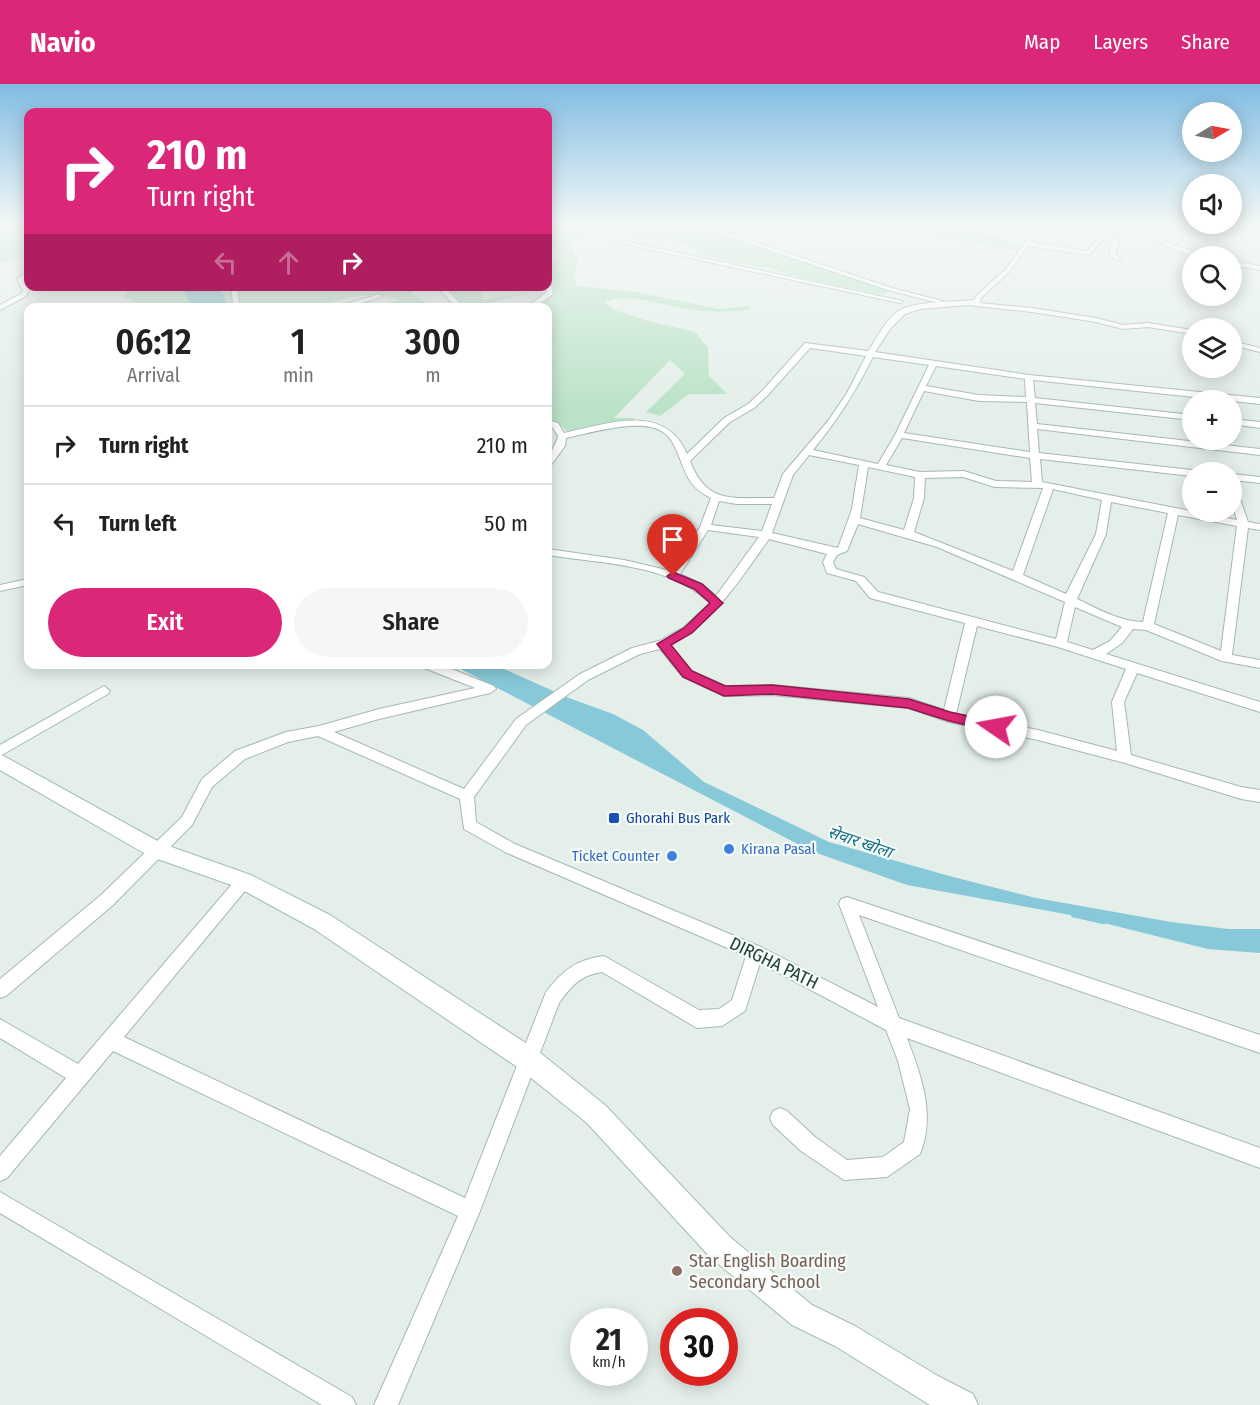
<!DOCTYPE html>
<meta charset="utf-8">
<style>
:root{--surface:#fff;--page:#f6f6f6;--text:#222;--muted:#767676;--line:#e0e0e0;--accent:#db2777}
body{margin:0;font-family:"Fira Sans Condensed","Noto Sans Devanagari",sans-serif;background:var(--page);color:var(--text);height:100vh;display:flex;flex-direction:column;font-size:22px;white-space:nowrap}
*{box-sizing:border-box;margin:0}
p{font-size:20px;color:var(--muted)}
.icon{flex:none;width:33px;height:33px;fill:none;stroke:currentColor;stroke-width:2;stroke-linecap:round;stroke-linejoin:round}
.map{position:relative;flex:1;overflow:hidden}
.sheet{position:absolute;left:24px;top:219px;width:528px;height:366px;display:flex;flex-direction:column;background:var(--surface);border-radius:12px;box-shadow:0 3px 15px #0003}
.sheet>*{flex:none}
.guide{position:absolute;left:24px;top:24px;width:528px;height:183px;border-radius:12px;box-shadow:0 3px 15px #0003;background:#db2777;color:#fff;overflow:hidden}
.needle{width:39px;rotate:80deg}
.tools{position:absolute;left:1182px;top:18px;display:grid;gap:12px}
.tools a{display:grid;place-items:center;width:60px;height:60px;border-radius:50%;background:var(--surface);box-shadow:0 3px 15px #0003;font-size:30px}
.speed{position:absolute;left:570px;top:1224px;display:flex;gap:12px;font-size:30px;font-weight:700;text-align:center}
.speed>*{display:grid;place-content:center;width:78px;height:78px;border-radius:50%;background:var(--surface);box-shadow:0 3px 15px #0003;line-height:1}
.speed small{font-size:15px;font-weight:400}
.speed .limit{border:9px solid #d22;background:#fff;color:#111}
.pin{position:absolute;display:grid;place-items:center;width:51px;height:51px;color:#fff;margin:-62px -26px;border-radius:50% 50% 50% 0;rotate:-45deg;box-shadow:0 0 6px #0007}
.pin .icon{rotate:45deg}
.me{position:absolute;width:66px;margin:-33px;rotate:282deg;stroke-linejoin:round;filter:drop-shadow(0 0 4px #0008)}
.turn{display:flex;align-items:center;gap:21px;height:126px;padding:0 24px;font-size:27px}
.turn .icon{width:78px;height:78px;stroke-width:2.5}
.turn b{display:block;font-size:42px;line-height:51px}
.lanes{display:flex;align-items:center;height:57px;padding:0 24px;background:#0003;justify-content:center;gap:30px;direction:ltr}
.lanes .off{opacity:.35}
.eta{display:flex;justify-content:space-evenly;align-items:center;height:102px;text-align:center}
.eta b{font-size:36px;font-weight:600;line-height:42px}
.cta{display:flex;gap:12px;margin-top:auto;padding:12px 24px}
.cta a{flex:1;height:69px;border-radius:36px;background:var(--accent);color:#fff;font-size:24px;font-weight:600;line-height:69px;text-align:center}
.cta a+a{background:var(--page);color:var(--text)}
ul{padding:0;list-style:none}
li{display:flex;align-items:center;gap:18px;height:78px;padding:0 24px;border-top:2px solid var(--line)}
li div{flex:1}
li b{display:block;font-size:22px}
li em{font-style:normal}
header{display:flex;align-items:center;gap:36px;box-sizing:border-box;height:84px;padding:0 30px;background:var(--accent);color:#fff}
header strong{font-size:28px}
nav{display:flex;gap:33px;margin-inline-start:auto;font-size:21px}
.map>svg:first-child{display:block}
</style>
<header>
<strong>Navio</strong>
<nav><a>Map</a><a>Layers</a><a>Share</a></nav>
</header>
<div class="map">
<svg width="1260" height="1321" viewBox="0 0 1260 1321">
<rect width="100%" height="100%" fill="#e4efea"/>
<!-- green -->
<g fill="#bbe2c7">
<path d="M0 141H18L28 146V173L0 179V149L4 147H0Z"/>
<path d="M566 141H589L595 144 579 152 572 162 578 178 574 192 576 202 635 208 720 225 751 222 750 226C728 228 708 228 686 225 659 221 630 208 604 218L617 227 648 237 695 248 708 264 709 292 727 310H689L660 332 646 328 685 290 670 276 614 334H633L640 339 593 343 568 348 557 338 548 334V269L551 267 552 261 548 259V224H530L554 208 553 195 548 179 559 176 554 167 548 165V144L568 143Z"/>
<path d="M635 141H693C705 151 722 151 736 156 788 173 838 190 890 206L884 211 790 191 772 184 755 183 703 172 685 160 659 154 643 156 630 152Z"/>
<path d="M919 141H953L1021 161 1020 166 1002 165 939 152Z"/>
<path d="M132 203H181L193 223H145L124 213Z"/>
<path d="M216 203H412V210L433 223H371L400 216C361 203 340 220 304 223 281 226 256 223 233 223Z"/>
<path d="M442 203H483L481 210 483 216 525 209 476 223H465L451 207Z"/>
</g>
<!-- water -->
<g fill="#87c9d8">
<path d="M181 203H216L223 209 229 223H193Z"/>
<path d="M453 581H495L569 614 613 630 643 646 704 698 829 758 953 793 1036 814 1171 838 1228 845H1260V869L1208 865 1076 832 907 801 811 767Z"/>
</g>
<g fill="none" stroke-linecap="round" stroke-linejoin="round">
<!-- stream -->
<path stroke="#87c9d8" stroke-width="4.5" d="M1073 831 1104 838"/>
<defs>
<g id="street">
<path d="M18 141 28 143V147Z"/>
<path d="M606 141H612L609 151 614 155 903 217 900 219 610 157 603 152Z"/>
<path d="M694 141H704L892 204 942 217 939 219 888 206Z"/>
<path d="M1037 141H1043L1031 158 1087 167 1101 152 1119 156 1115 170 1121 175 1116 176 1109 170 1114 158 1102 156 1089 171 1028 162 1010 187 981 214 980 219 1032 224 1096 234 1123 241 1148 239 1192 246V250L1148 243 1123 245 1096 238 1032 228 967 221 920 225 905 230 891 244 875 268 1029 291 1260 314V320L1033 296 1035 314 1192 331V336L1035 319 1037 340 1260 365V371L1037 345 1039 369 1192 386 1196 388H1192V392L1040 375 1042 398 1237 436 1232 419V403L1237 406 1248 438 1260 440V446L1248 444 1232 571 1260 576V584L1222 577 1146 546 1133 545 1122 559 1106 570 1260 618V628L1137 589 1124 618 1131 671 1241 703 1260 706V718L1241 715 1125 679 1038 656 949 638 908 624 772 611 724 612 683 593 660 565 640 570 588 596 526 641 474 713 476 738 515 760 761 863 878 923 839 820 841 815 847 813 1260 951V969L859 831 899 934 1260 1064V1084L907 954C921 991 936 1031 920 1070L887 1093 844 1096 801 1067 773 1041 770 1034 773 1027 780 1024 787 1027 815 1053 847 1076 883 1073 904 1058 910 1025 898 977 886 946 760 879 745 927 722 942 697 944 602 888C581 891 571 902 559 919L480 1127 398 1321H374L458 1132 113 967 7 1094 0 1097V1072L66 994 0 954V935L78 980 239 792 244 790 249 792 252 797 249 802 124 953 465 1114 546 908C562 887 577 875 604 872L699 926 719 925 732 916 746 872 505 768 464 745 460 715 318 652 288 658 245 675 212 703 192 741 113 821 6 912 0 914V895L101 811 182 733 202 695 235 667 286 648 319 642 379 625 475 604 422 583 420 580H439L494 602 496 605 490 609 379 635 334 648 464 705 516 635 580 590 632 564 659 557 684 543 710 519C668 479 602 480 548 471V465L624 476 671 487 700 443 711 414C692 405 687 394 680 375 676 365 672 354 663 348 642 333 590 349 566 354L565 362 551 381 548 382C548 370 555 363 558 352L552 343 548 341V336L558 339 564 349C607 340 665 318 687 370L724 334 748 320 761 308 805 259 868 267C877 255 886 234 900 226 916 217 954 218 974 216L976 212 1006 185ZM810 264 866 272 847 309 828 337 783 390 774 414C735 413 707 422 690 377L730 338 754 324 767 312ZM873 273 929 281 895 351 878 380 813 366C837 337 856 307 873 273ZM936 282 1025 295 1026 313 979 311 926 302ZM924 307 979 317 1027 318 1030 368 904 349ZM902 354 1030 374 1032 398 996 397 964 387 920 388 886 381ZM809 371 859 381 852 425 838 464 772 449 793 391ZM868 383 915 393 914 414 904 446 860 434ZM963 393 995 403 1043 404 1013 487 914 448 924 414 925 394ZM1053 405 1102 416 1096 450 1066 510 1023 491ZM719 417 737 420H772L762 447 711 441ZM1111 418 1168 429 1143 538C1119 537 1098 525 1077 515L1106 450ZM1178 431 1237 442 1221 567 1154 540ZM858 440 937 463 1065 518 1056 555 878 508 864 493 836 485 833 478 837 471 847 467ZM708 446 759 453 716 512 703 501 680 490ZM769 455 827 470 823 478 827 489 856 497 870 514 965 539 944 626 909 614 772 601 726 602 691 587 670 561C716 535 739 497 769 455ZM1075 523 1122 543 1110 557 1093 566 1067 558ZM977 542 1058 563 1126 585 1112 618 1117 667 1038 646 956 630Z"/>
<path d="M1134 141H1141L1162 157 1208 172C1185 175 1152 156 1134 141Z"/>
<path d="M1232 177 1260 182V186L1232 181Z"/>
<path d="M28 187V192L24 195 29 207 26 212 0 226V221L21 210 23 207 17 195Z"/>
<path d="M548 198 551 200 553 210 534 224H525L547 208 545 202H548Z"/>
<path d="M231 202H237L239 219 243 224H236L233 219Z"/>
<path d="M436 202 446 204 464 224H457Z"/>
<path d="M380 210 382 213 344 224H331Z"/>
<path d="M1232 257 1260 264V268L1232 261Z"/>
<path d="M1232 335 1260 338V344L1232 340Z"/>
<path d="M1232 390 1260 393V399L1232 396Z"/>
<path d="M28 495V501L0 507V501Z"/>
<path d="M104 602 110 607 108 610 0 672V661Z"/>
<path d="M0 1108 352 1313 356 1321H322L0 1129Z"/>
</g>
<path id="secondary" d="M0 670 163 760 251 791 330 831 538 967 605 1021 730 1153 812 1221 855 1242 938 1292 973 1310 978 1321H930L835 1262 792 1241 710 1173 587 1039 520 985 314 845 237 803 149 772 0 686Z"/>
</defs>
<!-- street casing -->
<use href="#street" stroke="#a6b8b2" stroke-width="2"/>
<!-- secondary casing -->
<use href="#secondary" stroke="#a1bcb3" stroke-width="2"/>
<!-- street -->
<use href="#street" fill="#fff" fill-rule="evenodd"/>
<!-- secondary -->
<use href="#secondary" fill="#fff" fill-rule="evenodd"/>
</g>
<!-- sky -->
<linearGradient id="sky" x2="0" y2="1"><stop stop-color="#81bce2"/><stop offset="0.43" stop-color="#f3f8f6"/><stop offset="1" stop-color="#f3f8f6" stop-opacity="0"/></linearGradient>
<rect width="1260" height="326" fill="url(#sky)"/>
<!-- route -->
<path fill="#db2777" stroke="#8e194d" stroke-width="1.5" d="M673 488 702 500 723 519 692 549 671 561 692 587 725 602 772 601 909 615 950 628 996 638 1003 643 996 648 949 637 908 624 772 610 724 612 683 593 657 560 684 544 710 519 694 505 669 494 667 492Z"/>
<!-- markers -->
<rect fill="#1a4fb4" stroke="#f5fbf8" stroke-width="2" x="608" y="728" width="12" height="12" rx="3"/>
<g fill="#3f7fe0" stroke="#f5fbf8" stroke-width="2">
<circle cx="729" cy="765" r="6"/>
<circle cx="672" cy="772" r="6"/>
</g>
<circle fill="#8d6e63" stroke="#f5fbf8" stroke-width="2" cx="677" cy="1187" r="6"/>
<g text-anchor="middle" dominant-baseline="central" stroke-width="4.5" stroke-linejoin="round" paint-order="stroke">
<!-- transit labels -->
<g font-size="15" fill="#164399" stroke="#f5fbf8" text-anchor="start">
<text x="626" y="734">Ghorahi Bus Park</text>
</g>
<!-- shop labels -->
<g font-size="15" fill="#366cbe" stroke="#f5fbf8" text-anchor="start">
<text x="741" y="765">Kirana Pasal</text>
<text x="660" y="772" text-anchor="end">Ticket Counter</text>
</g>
<!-- water labels -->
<g font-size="16" font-style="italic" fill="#156e85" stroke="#f5fbf8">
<text transform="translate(860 758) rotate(19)">सेवार खोला</text>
</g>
<!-- near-street labels -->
<g font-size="18" fill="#21433b" stroke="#f5fbf8">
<text transform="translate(774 879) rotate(26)">DIRGHA PATH</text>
</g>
<!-- near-education labels -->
<g font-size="18" fill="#785e54" stroke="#f5fbf8" text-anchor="start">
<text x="689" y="1177">Star English Boarding<tspan x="689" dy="21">Secondary School</tspan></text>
</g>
</g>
</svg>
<div class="tools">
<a><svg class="needle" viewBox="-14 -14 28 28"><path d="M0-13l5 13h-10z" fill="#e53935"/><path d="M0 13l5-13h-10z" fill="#767676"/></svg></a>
<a><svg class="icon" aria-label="sound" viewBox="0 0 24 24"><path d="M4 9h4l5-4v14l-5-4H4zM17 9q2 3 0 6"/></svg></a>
<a><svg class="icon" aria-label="search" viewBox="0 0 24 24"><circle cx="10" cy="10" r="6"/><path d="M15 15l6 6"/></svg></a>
<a><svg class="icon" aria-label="layers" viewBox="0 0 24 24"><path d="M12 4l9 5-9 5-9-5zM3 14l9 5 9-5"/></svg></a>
<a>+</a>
<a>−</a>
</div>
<div class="speed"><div>21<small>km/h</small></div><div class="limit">30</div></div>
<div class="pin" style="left:673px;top:492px;background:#d93025"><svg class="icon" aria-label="arrive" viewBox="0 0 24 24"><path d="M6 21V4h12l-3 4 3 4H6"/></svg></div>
<svg class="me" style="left:996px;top:643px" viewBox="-20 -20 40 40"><circle r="19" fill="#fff"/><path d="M0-13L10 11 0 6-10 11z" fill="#db2777"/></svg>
<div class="guide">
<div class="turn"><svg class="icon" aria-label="right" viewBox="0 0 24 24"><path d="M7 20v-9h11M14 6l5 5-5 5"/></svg><div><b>210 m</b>Turn right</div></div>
<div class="lanes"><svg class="icon off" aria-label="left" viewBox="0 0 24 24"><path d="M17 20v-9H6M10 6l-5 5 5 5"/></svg><svg class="icon off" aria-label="ahead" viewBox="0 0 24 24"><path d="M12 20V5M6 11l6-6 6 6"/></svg><svg class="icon" aria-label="right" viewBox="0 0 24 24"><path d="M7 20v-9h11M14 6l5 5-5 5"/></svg></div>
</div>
<section class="sheet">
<div class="eta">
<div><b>06:12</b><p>Arrival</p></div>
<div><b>1</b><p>min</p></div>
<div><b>300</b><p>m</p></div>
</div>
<ul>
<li><svg class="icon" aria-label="right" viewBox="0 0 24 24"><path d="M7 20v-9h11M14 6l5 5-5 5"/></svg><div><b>Turn right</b></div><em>210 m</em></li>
<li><svg class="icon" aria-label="left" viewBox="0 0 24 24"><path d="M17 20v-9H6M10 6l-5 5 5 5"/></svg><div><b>Turn left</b></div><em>50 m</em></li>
</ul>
<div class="cta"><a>Exit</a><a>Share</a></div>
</section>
</div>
